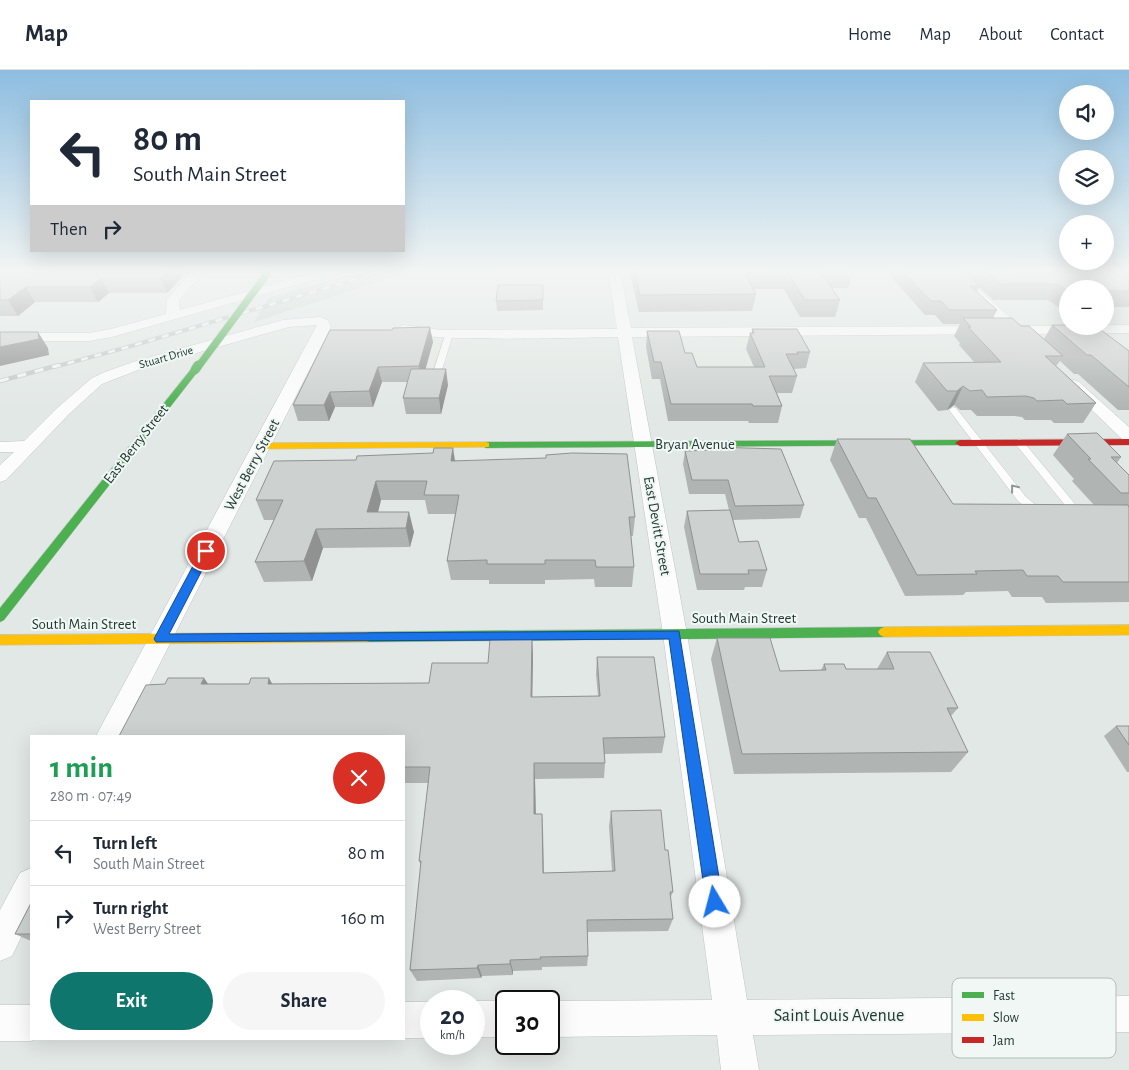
<!DOCTYPE html>
<meta charset="utf-8">
<style>
:root{--surface:#fff;--page:#f6f6f7;--text:#1f2937;--muted:#747a83;--line:#e0e1e3;--accent:#0f766e}
body{margin:0;font-family:"Alegreya Sans",sans-serif;background:var(--page);color:var(--text);height:100vh;display:flex;flex-direction:column;font-size:19px;white-space:nowrap}
*{box-sizing:border-box;margin:0}
p{font-size:16px;color:var(--muted)}
.icon{flex:none;width:28px;height:28px;fill:none;stroke:currentColor;stroke-width:2;stroke-linecap:round;stroke-linejoin:round}
.map{position:relative;flex:1;overflow:hidden}
.sheet{position:absolute;left:30px;top:665px;width:375px;height:305px;display:flex;flex-direction:column;background:var(--surface);border-radius:0px;box-shadow:0 5px 20px #0002}
.sheet>*{flex:none}
.hud{position:absolute;left:30px;top:30px;width:375px;height:152px;border-radius:0px;box-shadow:0 5px 20px #0002;background:#fff;color:var(--text);overflow:hidden}
.controls{position:absolute;left:1059px;top:15px;display:grid;gap:10px}
.controls a{display:grid;place-items:center;width:55px;height:55px;border-radius:50%;background:var(--surface);box-shadow:0 5px 20px #0002;font-size:25px}
.speed{position:absolute;left:420px;top:920px;display:flex;gap:10px;font-size:25px;font-weight:700;text-align:center}
.speed>*{display:grid;place-content:center;width:65px;height:65px;border-radius:50%;background:var(--surface);box-shadow:0 5px 20px #0002;line-height:1}
.speed small{font-size:12px;font-weight:400}
.speed .limit{border:2px solid #111;border-radius:8px;background:#fff;color:#111}
.pin{position:absolute;display:grid;place-items:center;width:42px;height:42px;color:#fff;margin:-21px;border:2px solid #fff;border-radius:50%;box-shadow:0 1px 5px #0007}
.me{position:absolute;width:55px;margin:-28px;rotate:352deg;stroke-linejoin:round;filter:drop-shadow(0 0 4px #0008)}
.turn{display:flex;align-items:center;gap:18px;height:105px;padding:0 20px;font-size:22px}
.turn .icon{width:65px;height:65px;stroke-width:2.5}
.turn b{display:block;font-size:35px;line-height:42px}
.then{display:flex;align-items:center;height:48px;padding:0 20px;background:#0003;gap:10px;font-size:19px}
.round{display:grid;place-items:center;flex:none;width:52px;height:52px;border-radius:26px;background:var(--page)}
.headline{display:flex;align-items:center;justify-content:space-between;height:85px;padding:0 20px}
h1{font-size:30px;font-weight:700;line-height:38px;color:#1e9e55}
.cta{display:flex;gap:10px;margin-top:auto;padding:10px 20px}
.cta a{flex:1;height:58px;border-radius:30px;background:var(--accent);color:#fff;font-size:20px;font-weight:700;line-height:58px;text-align:center}
.cta a+a{background:var(--page);color:var(--text)}
ul{padding:0;list-style:none}
li{display:flex;align-items:center;gap:15px;height:65px;padding:0 20px;border-top:1px solid var(--line)}
li div{flex:1}
li b{display:block;font-size:19px}
li em{font-style:normal}
header{display:flex;align-items:center;gap:30px;box-sizing:border-box;height:70px;padding:0 25px;background:var(--surface);border-bottom:1px solid var(--line)}
header strong{font-size:24px}
nav{display:flex;gap:28px;margin-inline-start:auto;font-size:18px}
.map>svg:first-child{display:block}
</style>
<header>
<strong>Map</strong>
<nav><a>Home</a><a>Map</a><a>About</a><a>Contact</a></nav>
</header>
<div class="map">
<svg width="1129" height="1000" viewBox="0 0 1129 1000">
<rect width="100%" height="100%" fill="#e2e8e5"/>
<!-- built -->
<path fill="#d0d9d5" d="M363 200H415L254 252 269 228Z"/>
<g fill="none" stroke-linecap="round" stroke-linejoin="round">
<defs>
<g id="lane">
<path d="M446 262 453 264 442 300 438 302 434 300Z"/>
<path d="M953 337 956 338 1026 427 1037 436 1045 438 1046 440 1045 442 1030 441 1018 431 949 340Z"/>
<path d="M1019 369 1022 370 1075 434 1076 436 1075 438 1060 442 1056 441 1055 439 1056 437 1064 434 1014 372Z"/>
</g>
<g id="street">
<path d="M193 200H206L179 230 180 240 324 200H343L341 202 112 267 89 271H0V263H89L111 259 166 244 167 229Z"/>
<path d="M608 200H620L631 258 1003 256 945 200H958L1019 256 1129 255V263L1027 264 1026 268 1021 269 1012 264 632 267 687 564 747 930 1129 926V962L753 965 759 1000H721L717 965 549 967V931L712 930 663 564 618 267C589 267 408 274 396 259L403 255 441 260 617 259Z"/>
<path d="M320 247 328 250 331 257 123 666H96L317 255 289 257 143 298 102 314 69 344 6 410 0 412V395L14 382H0V372L24 371 57 338 92 308 105 302 133 292 283 250Z"/>
<path d="M1074 310 1079 312 1129 357V371L1123 370 1069 318 1066 315 1069 312Z"/>
<path d="M31 798V847L12 886 0 891V840L20 803Z"/>
<rect x="474" y="931" width="32" height="36"/>
<rect x="404" y="932" width="27" height="36"/>
<path d="M0 935H31V969H36L31 971H0Z"/>
</g>
<g id="fast">
<path d="M192 298 199 300 4 550 0 552V538Z"/>
<path d="M960 370 963 371V375L486 378 481 375 486 372Z"/>
<path d="M884 557 888 559 890 562 888 565 884 567 367 572 363 570 361 567 363 564 367 562Z"/>
</g>
<g id="slow">
<path d="M486 372 489 373V377L262 379 257 376 262 373Z"/>
<path d="M1129 555V565L884 567 880 565 878 562 880 559 884 557Z"/>
<path d="M367 562 371 564 373 567 371 570 367 572 0 575V565Z"/>
</g>
<path id="jam" d="M1129 369V375L960 376 955 373 960 370Z"/>
</defs>
<!-- lane casing -->
<use href="#lane" stroke="#bfc4c2" stroke-width="1"/>
<!-- street casing -->
<use href="#street" stroke="#bfc4c2" stroke-width="1"/>
<!-- fast casing -->
<use href="#fast" stroke="#bfc5c3" stroke-width="1"/>
<!-- slow casing -->
<use href="#slow" stroke="#bfc5c3" stroke-width="1"/>
<!-- jam casing -->
<use href="#jam" stroke="#bfc5c3" stroke-width="1"/>
<!-- lane -->
<use href="#lane" fill="#fbfcfb" fill-rule="evenodd"/>
<!-- street -->
<use href="#street" fill="#fbfcfb" fill-rule="evenodd"/>
<!-- fast -->
<use href="#fast" fill="#4caf50" fill-rule="evenodd"/>
<!-- slow -->
<use href="#slow" fill="#ffc107" fill-rule="evenodd"/>
<!-- jam -->
<use href="#jam" fill="#c62828" fill-rule="evenodd"/>
<defs>
<path id="rail-far1" d="M54 297 128 277 387 200"/>
<path id="rail" d="M0 311 59 295"/>
</defs>
<!-- rail-far1 casing -->
<use href="#rail-far1" stroke="#c6c9c8" stroke-width="4"/>
<!-- rail casing -->
<use href="#rail" stroke="#c6c9c8" stroke-width="4.5"/>
<!-- rail-far1 -->
<use href="#rail-far1" stroke="#f0f7f4" stroke-width="2.5" stroke-dasharray="7" stroke-linecap="butt"/>
<!-- rail -->
<use href="#rail" stroke="#f0f7f4" stroke-width="3" stroke-dasharray="9" stroke-linecap="butt"/>
<defs>
<path id="fast-bridge-far1" d="M198 297 267 204"/>
<path id="fast-bridge" d="M195 300 198 295"/>
</defs>
<!-- fast-bridge-far1 casing -->
<use href="#fast-bridge-far1" stroke="#bfc5c3" stroke-width="8" stroke-linecap="butt"/>
<!-- fast-bridge casing -->
<use href="#fast-bridge" stroke="#bfc5c3" stroke-width="10" stroke-linecap="butt"/>
<!-- fast-bridge-far1 -->
<use href="#fast-bridge-far1" stroke="#4caf50" stroke-width="7"/>
<!-- fast-bridge -->
<use href="#fast-bridge" stroke="#4caf50" stroke-width="9"/>
</g>
<!-- wall -->
<g fill="#b0b4b3">
<path d="M0 200H182L184 205 167 223H109L98 232H35L18 246H0Z"/>
<path d="M631 200H635L853 202 848 218H832L840 230 835 247H800L784 219H753L756 224 752 241 639 242 630 203Z"/>
<path d="M885 200H1129V237H1105V219H1068V238L1058 237 1048 230H993L979 217 977 222 997 240 993 248 1021 256 1044 269 1052 255 1094 260 1129 281V340H1118L1078 304H1074L1060 291 1056 296 1096 333 1083 353H1054L1051 350H1025L1022 347 1015 346H977L971 340H960L954 335 947 340 938 341 915 312 923 293 974 292 959 275 960 273 954 266 960 254H943L935 245H925Z"/>
<path d="M543 215V240L497 241 496 231Z"/>
<path d="M752 259 810 282 806 298 794 299 797 306 792 323H777L782 336 778 353H749L748 351H668L660 309H652L646 277 647 261 697 297H754L746 279 750 263H752Z"/>
<path d="M433 272 425 299 448 315 441 344H406L403 328 408 312H382L373 337H335L329 351H298L293 335Z"/>
<path d="M1067 364 1121 387 1117 393 1129 405V532L1046 533 1042 527H1012L1008 521 966 522 963 525 905 526 866 448H859L830 390 837 369 953 434 1094 435 1072 411 1074 409 1053 385Z"/>
<path d="M711 377 804 435 800 448 733 450 739 472 767 500 762 517H745L744 520H697L684 457 687 441 729 440 725 424H689L683 394 685 381 710 380Z"/>
<path d="M455 390 635 447 633 466H631L634 497 632 517H595L594 509 545 510V514H489V510H451L447 491 455 444H428L425 430H381L378 442 414 462 410 477 323 478 312 511 264 512 255 492 274 450H264L256 430Z"/>
<path d="M532 568 533 586 532 627 598 626 596 604 597 587 665 667 662 683 605 684V693L604 708 535 709 536 744H542L543 803 612 801 609 756 611 741 665 780 673 822 670 828 673 849 668 861 587 862 588 886 587 896 542 897V900L513 901V905L482 906 481 908 417 911 410 900 421 796 419 791 428 713H404V666L165 614 429 613 488 593Z"/>
<path d="M717 568 780 601 821 600 824 594 846 599H877L887 582 958 638 951 646 968 682 951 702 734 704 711 589Z"/>
<path d="M1116 656H1129V702H1127L1104 666Z"/>
<path d="M31 833V871L15 864Z"/>
</g>
<!-- shaded-wall -->
<g fill="#909292">
<path d="M168 200H182L184 205 167 223 160 208Z"/>
<path d="M101 208 109 223 98 232 90 217Z"/>
<path d="M26 217 35 232 18 246 8 230Z"/>
<path d="M430 257 433 272 422 312 419 296Z"/>
<path d="M38 262 48 278 49 285 0 296V277Z"/>
<path d="M378 297 382 312 373 337 369 321Z"/>
<path d="M446 299 448 315 441 344 439 328Z"/>
<path d="M963 316 954 335 947 340 957 321Z"/>
<path d="M330 322 335 337 329 351 324 335Z"/>
<path d="M453 378 456 397 451 391Z"/>
<path d="M376 411 381 430 374 458 367 442Z"/>
<path d="M409 442 414 462 410 477 406 458Z"/>
<path d="M316 459 323 478 312 511 304 491Z"/>
<path d="M532 568 533 586 532 644 531 627Z"/>
<path d="M204 608 216 625 201 614Z"/>
<path d="M269 608 279 626 268 614Z"/>
<path d="M534 693 535 709 536 759 534 744Z"/>
<path d="M542 744 543 758 544 816 543 803Z"/>
<path d="M510 890 513 901V905L510 894Z"/>
<path d="M478 895 482 906 481 908 477 898Z"/>
</g>
<!-- building -->
<g fill="#cdd1d0" stroke="#909292">
<path d="M0 200H168L160 208H101L90 217H26L8 230H0Z"/>
<path d="M635 200H852L853 202H820L840 230H805L788 203H745L756 224 640 225Z"/>
<path d="M901 200H962L979 216H970L997 240H949L941 231H931Z"/>
<path d="M985 200H1129V221H1105V219H1068V221L1057 214H1001Z"/>
<path d="M498 215H543V230L496 231Z"/>
<path d="M963 248H1012L1021 256H1029L1063 286H1045L1096 333 1067 334 1063 330 1037 331 1034 328 1026 326 987 327 982 320 970 321 963 316 957 321H947L923 293 1001 292 968 257H971Z"/>
<path d="M1052 255H1068V256H1090L1094 260H1101L1129 281V317L1091 285H1087Z"/>
<path d="M430 257 419 296 378 297 369 321 330 322 324 335H293L330 260H392L393 258Z"/>
<path d="M752 259H797L810 282H797L798 284H786L797 306H769L782 336H753L752 334H671L661 292H654L647 261H679L685 283H692L697 297H765L750 263H754Z"/>
<path d="M0 262H38L39 269 0 277Z"/>
<path d="M411 299H446L439 328H403Z"/>
<path d="M1097 363 1121 387H1111L1129 405V423H1121L1088 389H1091L1067 364Z"/>
<path d="M837 369H910L953 434 1128 435 1129 437V512H1063L1058 506H1027L1023 500 975 501 977 504 917 505 876 428H868Z"/>
<path d="M711 377 781 379 804 435 735 436 728 410H692L685 381 712 380Z"/>
<path d="M434 378H453L451 391 546 388V385L572 383 627 384 635 447H629L634 497H596L595 490H545V494H487V490L447 491 459 425H424L427 411H376L367 442H409L406 458 316 459 304 491 255 492 283 430H256L274 391 356 390 357 386 433 383Z"/>
<path d="M730 440 739 472 758 471 767 500H748L749 504H700L687 441Z"/>
<path d="M532 568 531 627 600 626 597 587H654L665 667 603 668 605 693H534V744H542L543 803 615 801 611 741 661 740 665 780H668L673 822H670L673 849 587 850 588 886 540 887 541 889 510 890V894L478 895 477 898 410 900 421 791H419L430 697H404V666H119L146 615 165 614 168 608H204L201 614H249L251 608H269L268 614 429 613 432 593H488L490 569Z"/>
<path d="M717 568H770L780 601 826 600 824 594H844L846 599H894L887 582H930L958 638H947L968 682 742 684Z"/>
<path d="M1116 656H1129V675Z"/>
<path d="M31 833V864H15Z"/>
</g>
<!-- one-way arrows -->
<defs><path id="oneway-chevron" d="M-2-3.5L2.5 0L-2 3.5" fill="none" stroke-width="1.6" stroke-linecap="round" stroke-linejoin="round" transform="scale(1.25)"/></defs>
<use stroke="#8e9a98" href="#oneway-chevron" transform="translate(1014 418) rotate(-128)"/>
<!-- sky -->
<linearGradient id="sky" x2="0" y2="1"><stop stop-color="#8dbde0"/><stop offset="0.59" stop-color="#f2f5f3"/><stop offset="1" stop-color="#f2f5f3" stop-opacity="0"/></linearGradient>
<rect width="1129" height="340" fill="url(#sky)"/>
<!-- route -->
<path fill="#1a73e8" stroke="#114b97" d="M206 477 212 481 169 564 679 561 723 832 721 838 715 841 709 838 706 832 669 569 156 572 154 569 156 565 201 481Z"/>
<g text-anchor="middle" dominant-baseline="central" stroke-width="4" stroke-linejoin="round" paint-order="stroke">
<!-- far-street labels -->
<g font-size="12" fill="#223934" stroke="#f0f7f4">
<text transform="translate(166 287) rotate(-16)">Stuart Drive</text>
</g>
<!-- street labels -->
<g font-size="15" fill="#223934" stroke="#f0f7f4">
<text transform="translate(136 374) rotate(-52)">East Berry Street</text>
<text x="695" y="374">Bryan Avenue</text>
<text transform="translate(252 395) rotate(-62)">West Berry Street</text>
<text transform="translate(657 456) rotate(80)">East Devitt Street</text>
<text x="744" y="548">South Main Street</text>
<text x="84" y="554">South Main Street</text>
</g>
<!-- near-street labels -->
<g font-size="18" fill="#223934" stroke="#f0f7f4">
<text x="839" y="946">Saint Louis Avenue</text>
</g>
</g>
<!-- legend -->
<rect x="952" y="908" width="164" height="80" rx="8" fill="#f0f7f4" stroke="#b2beba" stroke-width="1"/>
<rect x="962" y="922" width="22" height="6" fill="#4caf50"/>
<rect x="962" y="944" width="22" height="7" fill="#ffc107"/>
<rect x="962" y="967" width="22" height="6" fill="#c62828"/>
<g font-size="14" fill="#223934">
<text x="993" y="930">Fast</text>
<text x="993" y="952">Slow</text>
<text x="993" y="975">Jam</text>
</g>
</svg>
<div class="controls">
<a><svg class="icon" aria-label="sound" viewBox="0 0 24 24"><path d="M4 9h4l5-4v14l-5-4H4zM17 9q2 3 0 6"/></svg></a>
<a><svg class="icon" aria-label="layers" viewBox="0 0 24 24"><path d="M12 4l9 5-9 5-9-5zM3 14l9 5 9-5"/></svg></a>
<a>+</a>
<a>−</a>
</div>
<div class="speed"><div>20<small>km/h</small></div><div class="limit">30</div></div>
<div class="pin" style="left:206px;top:481px;background:#d93025"><svg class="icon" aria-label="arrive" viewBox="0 0 24 24"><path d="M6 21V4h12l-3 4 3 4H6"/></svg></div>
<svg class="me" style="left:715px;top:832px" viewBox="-20 -20 40 40"><circle r="19" fill="#fff"/><path d="M0-13L10 11 0 6-10 11z" fill="#1a73e8"/></svg>
<div class="hud">
<div class="turn"><svg class="icon" aria-label="left" viewBox="0 0 24 24"><path d="M17 20v-9H6M10 6l-5 5 5 5"/></svg><div><b>80 m</b>South Main Street</div></div>
<div class="then">Then<svg class="icon" aria-label="right" viewBox="0 0 24 24"><path d="M7 20v-9h11M14 6l5 5-5 5"/></svg></div>
</div>
<section class="sheet">
<div class="headline"><div><h1>1 min</h1><p>280 m · 07:49</p></div><a class="round" style="background:#d93025;color:#fff"><svg class="icon" aria-label="close" viewBox="0 0 24 24"><path d="M6 6l12 12M18 6L6 18"/></svg></a></div>
<ul>
<li><svg class="icon" aria-label="left" viewBox="0 0 24 24"><path d="M17 20v-9H6M10 6l-5 5 5 5"/></svg><div><b>Turn left</b><p>South Main Street</p></div><em>80 m</em></li>
<li><svg class="icon" aria-label="right" viewBox="0 0 24 24"><path d="M7 20v-9h11M14 6l5 5-5 5"/></svg><div><b>Turn right</b><p>West Berry Street</p></div><em>160 m</em></li>
</ul>
<div class="cta"><a>Exit</a><a>Share</a></div>
</section>
</div>
